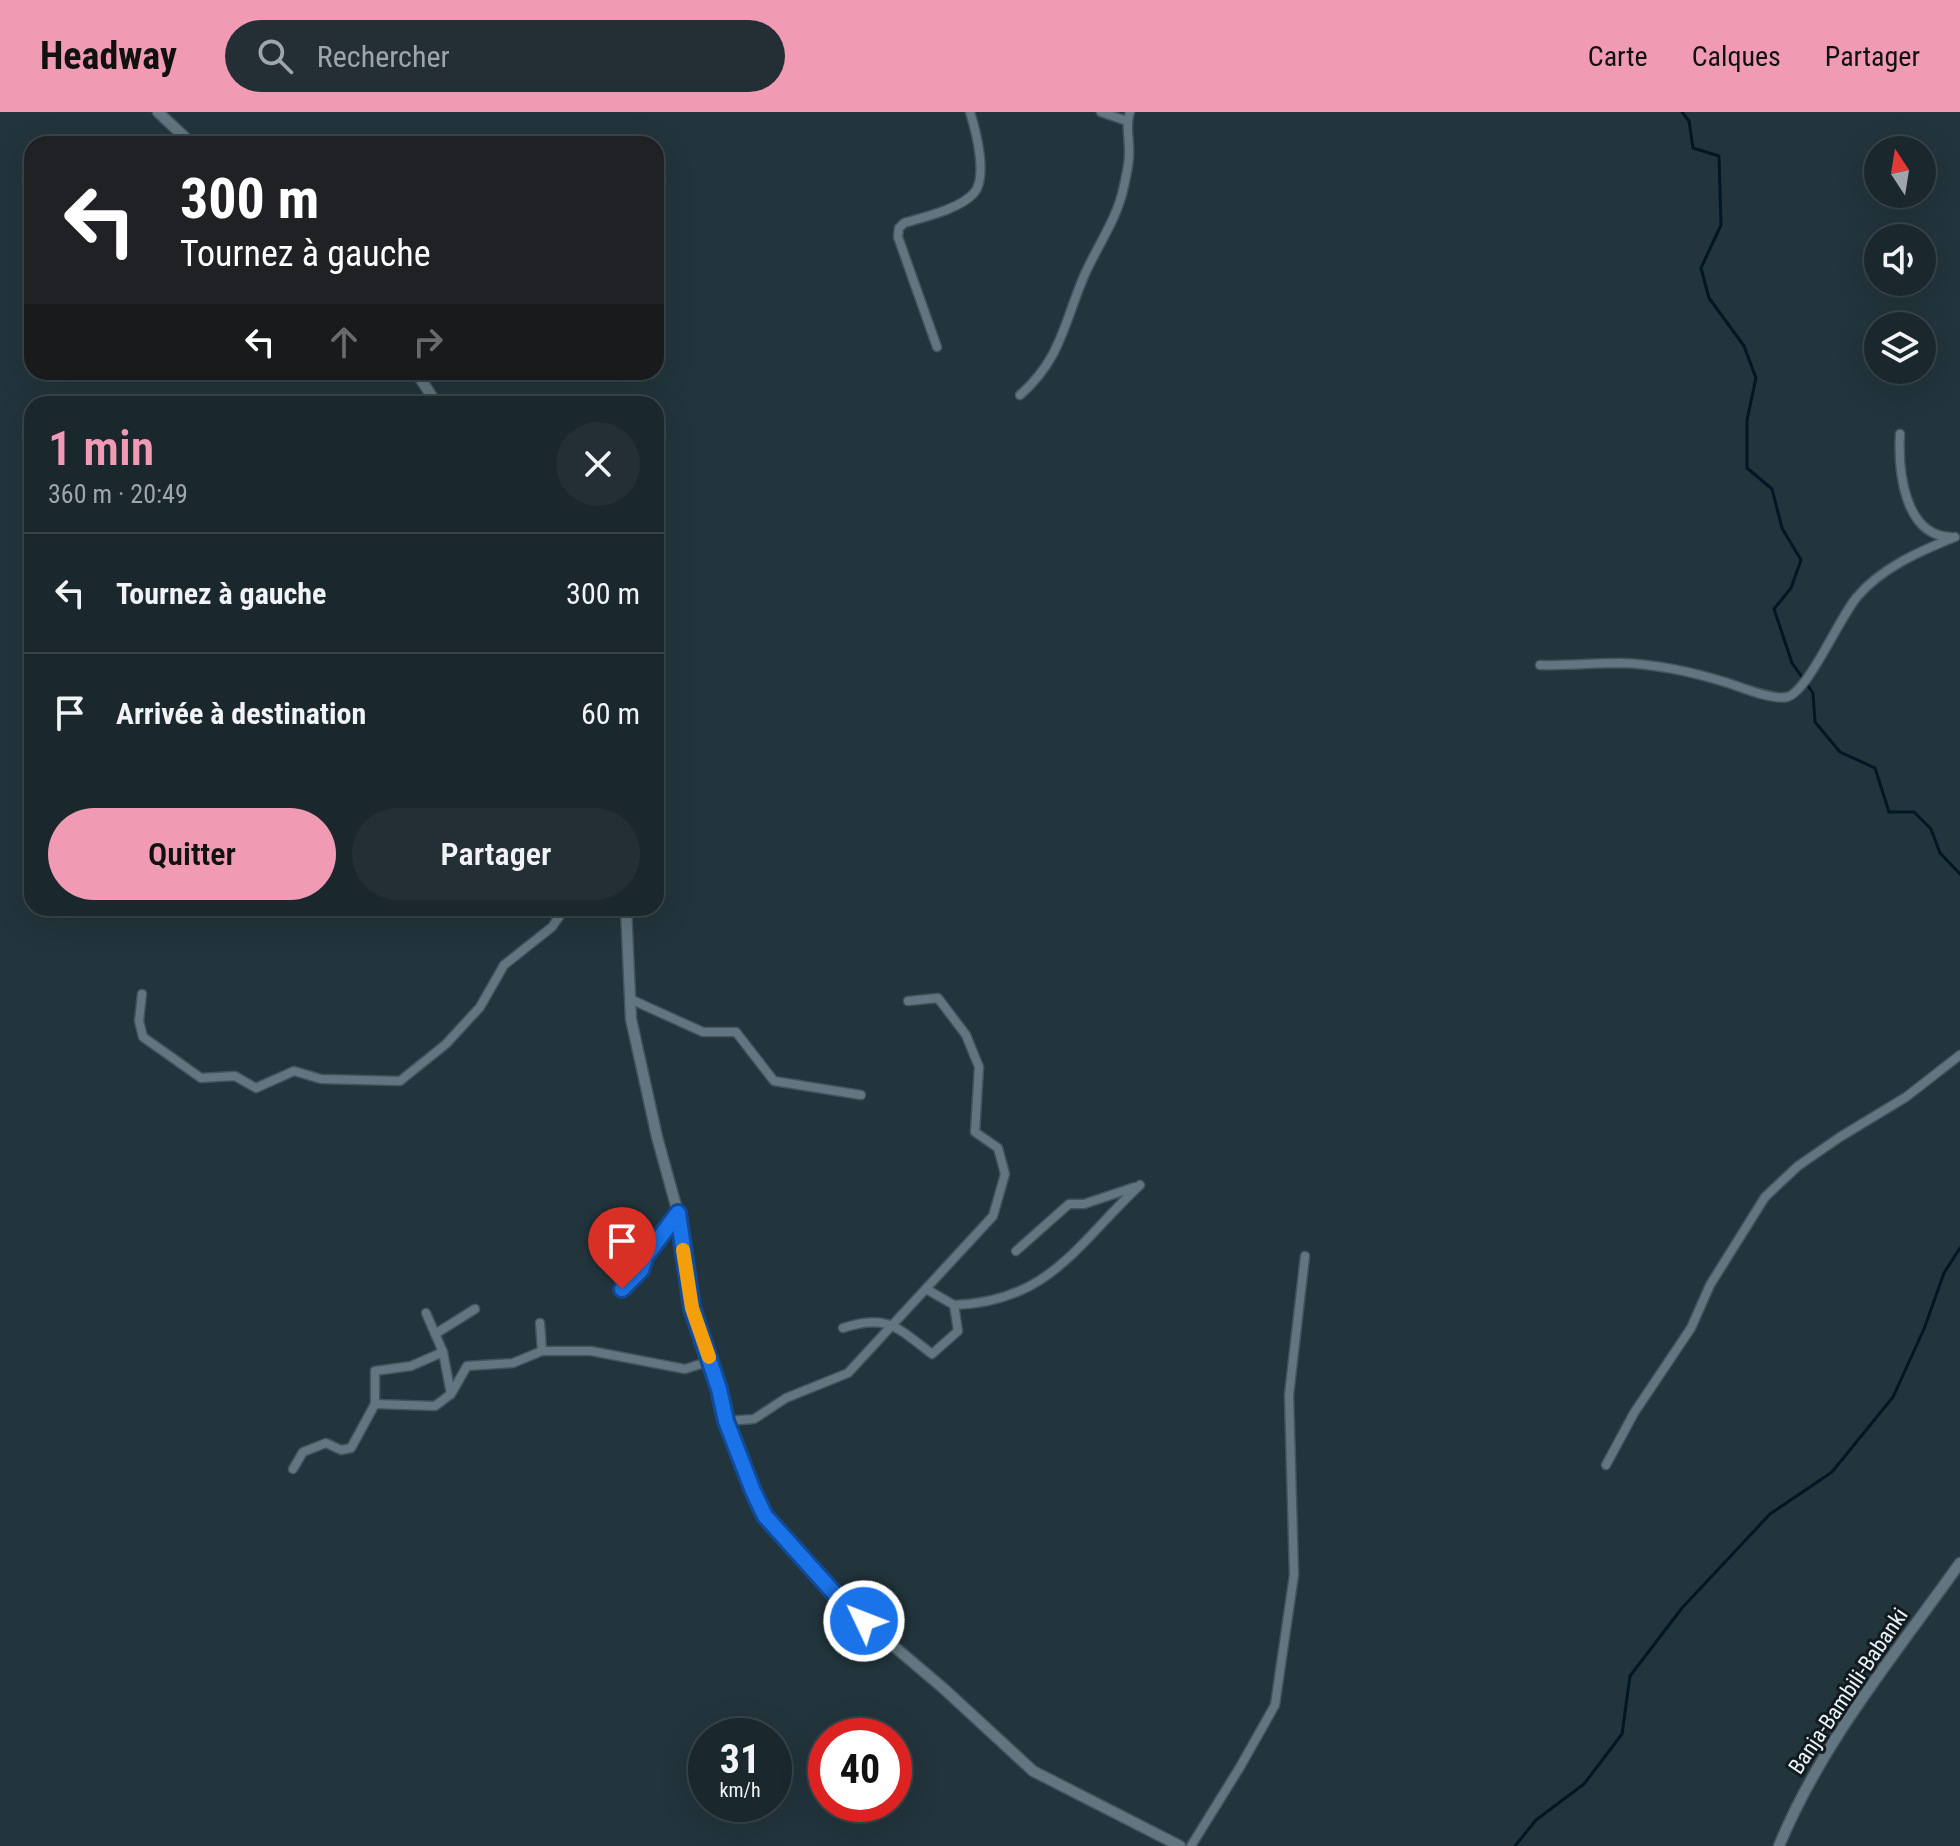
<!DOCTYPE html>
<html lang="fr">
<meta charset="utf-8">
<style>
:root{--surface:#1a272d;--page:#232f35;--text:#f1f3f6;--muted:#9fa5aa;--line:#384449;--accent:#f19ab4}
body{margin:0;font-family:"Roboto Condensed",sans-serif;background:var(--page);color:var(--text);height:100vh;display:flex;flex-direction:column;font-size:30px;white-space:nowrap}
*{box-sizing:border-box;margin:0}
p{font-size:26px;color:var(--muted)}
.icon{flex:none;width:44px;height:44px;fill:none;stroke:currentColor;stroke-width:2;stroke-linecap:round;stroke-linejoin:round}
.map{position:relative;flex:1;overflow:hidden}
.details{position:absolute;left:24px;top:284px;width:640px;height:520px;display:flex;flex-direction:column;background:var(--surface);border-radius:24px;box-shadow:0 8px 32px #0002,0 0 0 2px var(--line)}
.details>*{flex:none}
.top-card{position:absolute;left:24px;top:24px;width:640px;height:244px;border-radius:24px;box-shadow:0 8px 32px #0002,0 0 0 2px var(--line);background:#202124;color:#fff;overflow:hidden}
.needle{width:52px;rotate:348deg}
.tools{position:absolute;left:1864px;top:24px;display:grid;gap:16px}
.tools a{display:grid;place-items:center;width:72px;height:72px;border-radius:50%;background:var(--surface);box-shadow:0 8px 32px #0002,0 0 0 2px var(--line);font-size:40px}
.speed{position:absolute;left:688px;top:1606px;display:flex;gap:16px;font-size:40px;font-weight:700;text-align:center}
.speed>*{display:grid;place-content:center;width:104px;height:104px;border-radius:50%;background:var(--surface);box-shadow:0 8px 32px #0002,0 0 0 2px var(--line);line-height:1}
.speed small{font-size:20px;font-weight:400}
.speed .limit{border:12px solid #d22;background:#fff;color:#111}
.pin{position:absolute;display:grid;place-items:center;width:68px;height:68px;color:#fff;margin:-82px -34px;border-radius:50% 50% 50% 0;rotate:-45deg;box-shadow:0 0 8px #0007}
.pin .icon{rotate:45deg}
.me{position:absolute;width:88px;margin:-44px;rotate:313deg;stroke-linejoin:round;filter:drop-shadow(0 0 6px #0008)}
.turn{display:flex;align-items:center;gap:28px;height:168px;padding:0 24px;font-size:36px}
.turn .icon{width:104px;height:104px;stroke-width:2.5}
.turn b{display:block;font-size:56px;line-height:68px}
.lanes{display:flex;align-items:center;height:76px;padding:0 24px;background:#0003;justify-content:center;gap:40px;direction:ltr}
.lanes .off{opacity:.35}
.round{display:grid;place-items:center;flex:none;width:84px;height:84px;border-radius:42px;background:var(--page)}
.summary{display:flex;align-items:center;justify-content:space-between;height:136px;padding:0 24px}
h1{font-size:48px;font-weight:600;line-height:60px;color:var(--accent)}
.primary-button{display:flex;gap:16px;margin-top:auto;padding:16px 24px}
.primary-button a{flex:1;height:92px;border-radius:48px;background:var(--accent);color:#111;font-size:32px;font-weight:600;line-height:92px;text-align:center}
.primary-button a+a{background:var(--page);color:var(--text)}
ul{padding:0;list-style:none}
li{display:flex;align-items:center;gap:24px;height:120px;padding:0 24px;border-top:2px solid var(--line)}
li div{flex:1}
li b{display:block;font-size:30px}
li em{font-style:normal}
header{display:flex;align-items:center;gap:48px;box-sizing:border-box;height:112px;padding:0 40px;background:var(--accent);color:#111}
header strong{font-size:38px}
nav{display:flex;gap:44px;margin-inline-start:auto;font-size:28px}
.search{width:560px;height:72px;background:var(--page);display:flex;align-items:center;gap:20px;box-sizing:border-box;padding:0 28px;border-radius:44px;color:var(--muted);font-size:30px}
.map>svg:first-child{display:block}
</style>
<header>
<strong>Headway</strong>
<div class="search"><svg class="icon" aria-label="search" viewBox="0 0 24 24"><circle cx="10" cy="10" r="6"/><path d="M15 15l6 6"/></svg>Rechercher</div>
<nav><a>Carte</a><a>Calques</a><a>Partager</a></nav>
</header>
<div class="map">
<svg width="1960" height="1734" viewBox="0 0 1960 1734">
<rect width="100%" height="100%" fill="#22343c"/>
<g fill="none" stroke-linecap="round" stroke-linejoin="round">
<!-- stream -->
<g stroke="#001824" stroke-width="3">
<path d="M1682 0 1689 9 1693 36 1719 44 1721 113 1701 156 1709 186 1744 234 1756 266 1747 308V356L1772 377 1782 416 1801 448 1791 476 1774 497 1792 551 1813 581 1815 610 1840 640 1875 656 1889 700H1914L1931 717 1940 741 1960 762"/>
<path d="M1515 1734 1536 1708 1584 1672 1622 1622 1630 1564 1682 1496 1770 1402 1832 1360 1893 1285 1924 1217 1944 1161 1960 1136"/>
</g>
<defs>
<g id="minor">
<path d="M1101 0 1127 9"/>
<path d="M937 235 898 125 899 116 904 111C924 105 960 97 974 81 988 65 976 19 970 0"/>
<path d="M1020 283C1061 247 1064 211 1084 164 1097 134 1117 108 1124 74 1126 64 1129 53 1129 43 1130 28 1125 14 1130 0"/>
<path d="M1900 322C1898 358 1904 424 1951 425"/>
<path d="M1540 553C1567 554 1593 551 1620 551 1656 552 1693 560 1728 571 1743 576 1772 588 1787 585 1808 580 1840 504 1857 485 1881 456 1920 439 1955 425"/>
<path d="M142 882 139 909 143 925 201 966 235 964 256 976 294 959 321 967 400 969 446 932 480 895 504 853 552 815 565 796"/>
<path d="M630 887 703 920H736L774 969 861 983"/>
<path d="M1016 1139 1069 1092H1084L1135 1075"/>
<path d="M622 1177 641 1158 646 1144 678 1101"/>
<path d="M954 1193C1049 1190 1077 1132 1140 1073"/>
<path d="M426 1201 443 1240 451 1282 467 1254 513 1251 542 1239"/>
<path d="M540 1211 542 1239H591L685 1257 710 1249"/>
<path d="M843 1216C887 1201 898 1216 932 1242L958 1219 954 1193 926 1177"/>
<path d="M435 1222 475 1197"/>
<path d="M443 1240 411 1254 375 1259V1292L435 1294 451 1282"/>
<path d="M726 1309 754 1307 786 1286 848 1261 993 1104 1005 1062 998 1036 975 1020 979 955 966 923 938 886 908 889"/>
<path d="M1606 1353 1634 1301 1691 1216 1710 1173 1765 1085 1798 1054 1840 1025 1906 985 1960 943"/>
<path d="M293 1357 303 1340 326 1331 341 1338 351 1336 375 1292"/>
<path d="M1191 1734 1240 1655 1275 1593 1294 1463 1289 1283 1305 1144"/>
</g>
<g id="tertiary">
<path d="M158 0 192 32"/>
<path d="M416 260 437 292"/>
<path d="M626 796 631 907 657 1025 678 1101 692 1196 719 1277 726 1309 741 1353 765 1404 844 1492 943 1576 1033 1659 1180 1734"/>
<path d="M1779 1734C1821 1631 1896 1541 1960 1451"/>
</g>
</defs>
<!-- minor casing -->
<use href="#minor" stroke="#42535b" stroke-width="11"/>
<!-- tertiary casing -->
<use href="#tertiary" stroke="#42535b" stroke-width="13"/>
<!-- minor -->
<use href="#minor" stroke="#617680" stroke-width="8"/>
<!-- tertiary -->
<use href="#tertiary" stroke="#617680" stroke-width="10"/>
</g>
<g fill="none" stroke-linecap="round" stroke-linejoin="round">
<defs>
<path id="route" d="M622 1177 641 1158 646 1144 678 1101 692 1196 719 1277 726 1309 753 1379 765 1404 844 1492 864 1509"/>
</defs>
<!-- route casing -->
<use href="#route" stroke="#114b97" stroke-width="20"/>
<!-- route -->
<use href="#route" stroke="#1a73e8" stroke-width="14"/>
<!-- slow -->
<path stroke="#f59e0b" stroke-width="14" d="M683 1138 692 1196 709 1245"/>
</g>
<g text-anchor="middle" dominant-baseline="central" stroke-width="6" stroke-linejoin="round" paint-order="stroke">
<!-- street labels -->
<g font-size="22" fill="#eaf5fb" stroke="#121a1e">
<text transform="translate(1848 1579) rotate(-56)">Banja-Bambili-Babanki</text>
</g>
</g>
</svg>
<div class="tools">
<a><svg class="needle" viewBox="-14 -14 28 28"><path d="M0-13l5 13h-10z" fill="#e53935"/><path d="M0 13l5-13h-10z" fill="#9fa5aa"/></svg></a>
<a><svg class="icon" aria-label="sound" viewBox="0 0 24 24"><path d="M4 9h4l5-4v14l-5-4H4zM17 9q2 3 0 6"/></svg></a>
<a><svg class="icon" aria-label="layers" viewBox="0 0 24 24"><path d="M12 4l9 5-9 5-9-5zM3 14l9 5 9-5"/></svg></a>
</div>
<div class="speed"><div>31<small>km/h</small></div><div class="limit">40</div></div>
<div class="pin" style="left:622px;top:1177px;background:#d93025"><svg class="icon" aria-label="arrive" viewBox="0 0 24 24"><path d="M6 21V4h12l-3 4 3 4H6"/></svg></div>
<svg class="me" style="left:864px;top:1509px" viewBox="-20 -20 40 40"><circle r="17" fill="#1a73e8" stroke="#fff" stroke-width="3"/><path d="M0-11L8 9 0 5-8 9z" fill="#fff"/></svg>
<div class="top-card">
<div class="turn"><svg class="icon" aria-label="left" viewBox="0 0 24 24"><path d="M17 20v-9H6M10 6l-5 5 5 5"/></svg><div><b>300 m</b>Tournez à gauche</div></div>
<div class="lanes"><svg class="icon" aria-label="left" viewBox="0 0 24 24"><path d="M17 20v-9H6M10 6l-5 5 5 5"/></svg><svg class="icon off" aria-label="ahead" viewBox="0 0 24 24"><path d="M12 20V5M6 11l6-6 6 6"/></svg><svg class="icon off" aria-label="right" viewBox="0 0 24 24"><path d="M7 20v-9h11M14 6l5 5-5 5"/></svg></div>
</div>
<section class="details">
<div class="summary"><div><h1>1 min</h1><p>360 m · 20:49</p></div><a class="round"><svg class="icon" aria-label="close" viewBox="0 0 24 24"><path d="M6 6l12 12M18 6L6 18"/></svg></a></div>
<ul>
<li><svg class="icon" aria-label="left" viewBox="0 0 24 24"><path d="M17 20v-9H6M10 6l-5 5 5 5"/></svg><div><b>Tournez à gauche</b></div><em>300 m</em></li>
<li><svg class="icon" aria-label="arrive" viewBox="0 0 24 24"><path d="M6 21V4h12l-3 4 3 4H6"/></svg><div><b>Arrivée à destination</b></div><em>60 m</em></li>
</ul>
<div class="primary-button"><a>Quitter</a><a>Partager</a></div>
</section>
</div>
